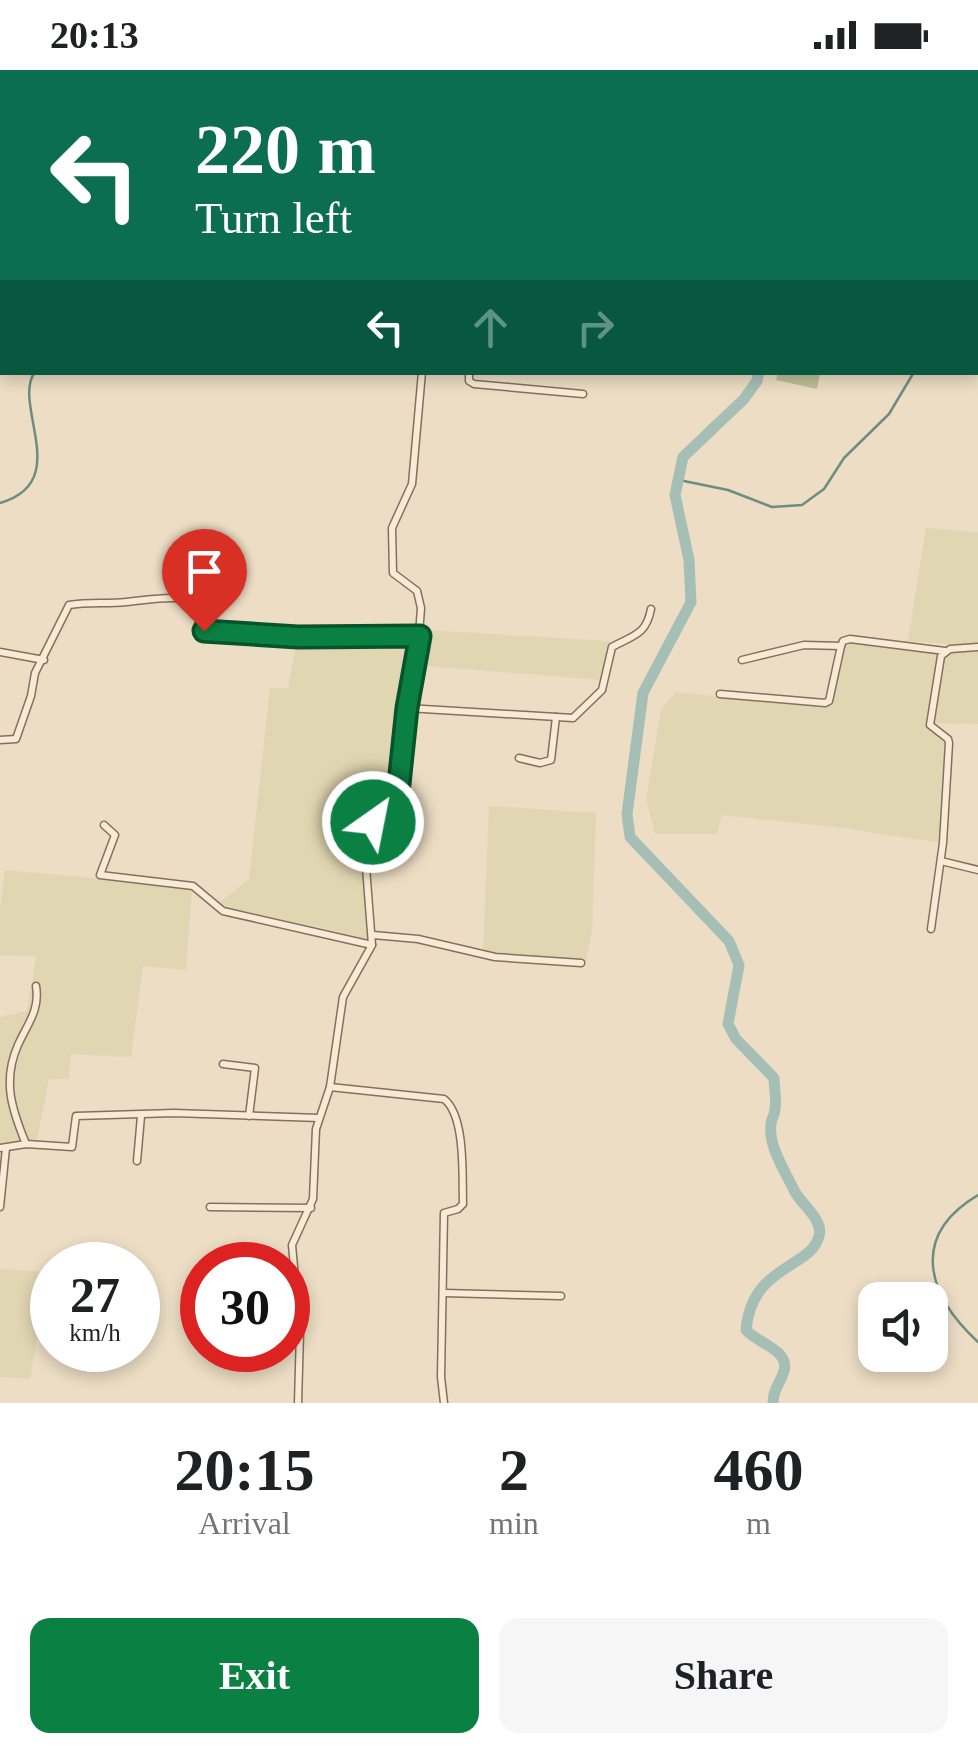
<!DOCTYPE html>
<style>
:root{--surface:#fff;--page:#f6f6f6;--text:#202124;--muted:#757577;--accent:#0b8043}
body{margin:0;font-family:"Times New Roman",serif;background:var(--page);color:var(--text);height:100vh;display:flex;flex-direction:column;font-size:38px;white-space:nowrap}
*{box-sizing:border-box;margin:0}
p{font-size:32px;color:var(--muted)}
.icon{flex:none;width:55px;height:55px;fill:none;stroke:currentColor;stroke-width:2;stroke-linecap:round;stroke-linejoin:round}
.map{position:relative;height:1333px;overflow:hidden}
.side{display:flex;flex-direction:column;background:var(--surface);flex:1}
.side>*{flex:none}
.top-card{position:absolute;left:0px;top:0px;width:980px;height:305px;box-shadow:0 5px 15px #0003;background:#0b6e4f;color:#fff;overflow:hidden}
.fabs{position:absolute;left:858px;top:1212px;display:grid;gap:20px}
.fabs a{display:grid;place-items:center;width:90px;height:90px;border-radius:20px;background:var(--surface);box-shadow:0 5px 15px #0003;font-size:50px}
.speed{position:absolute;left:30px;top:1172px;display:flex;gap:20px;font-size:50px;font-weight:700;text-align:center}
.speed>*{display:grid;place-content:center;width:130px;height:130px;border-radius:50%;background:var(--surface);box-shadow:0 5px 15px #0003;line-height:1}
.speed small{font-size:25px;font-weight:400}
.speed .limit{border:15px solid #d22;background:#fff;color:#111}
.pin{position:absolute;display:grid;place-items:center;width:85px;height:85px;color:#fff;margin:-102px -42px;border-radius:50% 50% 50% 0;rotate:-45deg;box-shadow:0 0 10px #0007}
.pin .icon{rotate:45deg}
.me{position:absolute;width:110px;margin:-55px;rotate:33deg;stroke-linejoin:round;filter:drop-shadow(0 0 8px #0008)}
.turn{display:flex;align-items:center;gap:35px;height:210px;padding:0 30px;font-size:45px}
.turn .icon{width:130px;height:130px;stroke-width:2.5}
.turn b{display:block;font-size:70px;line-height:85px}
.lanes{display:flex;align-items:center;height:95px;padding:0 30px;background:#0003;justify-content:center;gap:50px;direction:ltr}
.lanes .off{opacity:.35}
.eta{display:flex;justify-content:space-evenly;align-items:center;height:170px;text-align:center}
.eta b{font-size:60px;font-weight:800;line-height:70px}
.action{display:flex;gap:20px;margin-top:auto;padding:20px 30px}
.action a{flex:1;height:115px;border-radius:20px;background:var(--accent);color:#fff;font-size:40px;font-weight:800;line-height:115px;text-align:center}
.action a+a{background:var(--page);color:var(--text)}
.status{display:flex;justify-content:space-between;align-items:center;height:70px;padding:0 50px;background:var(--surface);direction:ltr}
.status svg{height:28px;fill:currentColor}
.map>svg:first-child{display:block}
</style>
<div class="status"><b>20:13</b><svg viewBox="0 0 49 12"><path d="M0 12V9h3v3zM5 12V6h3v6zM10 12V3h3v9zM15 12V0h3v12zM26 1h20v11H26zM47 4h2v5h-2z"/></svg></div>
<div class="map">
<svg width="978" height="1333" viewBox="0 0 978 1333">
<rect width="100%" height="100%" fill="#ecddc4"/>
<!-- farmland -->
<g fill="#e1d6b2">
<path d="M926 458 978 462V574L974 576 908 571Z"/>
<path d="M425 560 609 571 601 610 426 596 423 586Z"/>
<path d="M416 568 403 638 394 723 371 749 364 770 363 798 368 870 318 857 234 842 220 832 249 809 270 618H288L297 569Z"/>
<path d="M851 572 939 580 928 655 947 674 941 773 843 758 722 745 717 764H655L646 729 661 639 676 622 825 638 832 632 844 578Z"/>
<path d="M978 581V654L932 653 944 586 950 582Z"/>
<path d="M489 736 596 743 592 860 586 892 497 886 483 882Z"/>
<path d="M5 800 192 817 186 900 143 896 131 987 71 984 69 1009H49L37 1070 5 1075H0V947L27 941 36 887 0 885V840Z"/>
<path d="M0 1199 49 1202 30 1309 0 1307Z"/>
</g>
<!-- cemetery -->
<path fill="#bdbf97" d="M778 303H820L817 319 776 310Z"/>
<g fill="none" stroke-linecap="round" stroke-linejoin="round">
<!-- stream -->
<g stroke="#6d8d83" stroke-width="2.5">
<path d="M220 2V0"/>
<path d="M978 177V176"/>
<path d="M679 410 728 420 772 437 802 435 824 419 844 388 889 344 914 302"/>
<path d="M0 433C74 412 11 334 35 302"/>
<path d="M978 1125C909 1166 927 1225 978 1272"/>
</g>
<!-- river -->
<g stroke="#a6bfb6" stroke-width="11">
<path d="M626 0 627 2"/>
<path d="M759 302 757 311 744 329 683 387 675 425 689 490 691 532 643 623 627 744 630 767 729 871 739 895 728 954 736 969 774 1008C774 1018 777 1030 775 1039 775 1045 771 1049 771 1054 768 1076 785 1101 794 1120 800 1134 824 1149 819 1166 811 1199 752 1194 746 1260 757 1273 790 1280 784 1301 780 1314 773 1319 773 1333"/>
</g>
<defs>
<g id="street">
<path d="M2 0 4 2"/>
<path d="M476 0V2"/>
<path d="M568 0 572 2"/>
<path d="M432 1 442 0"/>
<path d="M0 113H2"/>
<path d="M0 151H2"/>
<path d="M469 302V311L474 314 583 324"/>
<path d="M0 582 44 590"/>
<path d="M742 590 804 575 841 576"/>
<path d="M720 624 825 633 829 631 841 576 843 571 850 569 945 581"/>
<path d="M407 638 573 648 602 620 612 577C634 565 646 565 651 539"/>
<path d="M0 670 16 669 31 626 35 603 69 535C88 532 107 534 126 532 150 530 175 524 199 532V553L204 561 298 567 420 565"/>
<path d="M519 688 540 693 551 690 556 647"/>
<path d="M104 755 115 765 100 805 193 816 223 841 372 875"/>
<path d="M941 791 978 800"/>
<path d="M931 859 943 773 949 673 948 669 930 655 941 586 950 579 978 577"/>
<path d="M373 865 418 869 495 887 581 893"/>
<path d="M223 994 255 998 249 1046"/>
<path d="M330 1017 444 1029C466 1046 462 1107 463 1134L458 1139 444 1143 441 1307 444 1333"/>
<path d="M26 1074C12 1040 2 1011 18 975 28 953 40 940 36 916"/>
<path d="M0 1078 26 1074 72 1077 76 1046 174 1043 319 1048"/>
<path d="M137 1091 141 1046"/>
<path d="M0 1137 6 1078"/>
<path d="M210 1137 311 1138"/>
<path d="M444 1223 561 1226"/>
<path d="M298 1333 300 1262 292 1175 313 1129 316 1059 330 1017 343 927 372 875 366 797 370 760 398 723 407 638 417 591 421 538 417 521 393 503 392 458 412 414 422 302"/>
</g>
<g id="primary">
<path d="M37 2 41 0"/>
<path d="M0 24 2 22"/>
</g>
</defs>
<!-- street casing -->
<use href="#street" stroke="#866f5b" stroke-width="9"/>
<!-- primary casing -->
<use href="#primary" stroke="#543e2f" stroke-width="12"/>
<!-- street -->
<use href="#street" stroke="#f7ebd7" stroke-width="6"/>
<!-- primary -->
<use href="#primary" stroke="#eecf9d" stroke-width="10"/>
</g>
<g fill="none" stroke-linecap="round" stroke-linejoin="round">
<defs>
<path id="route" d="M204 561 298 567 420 566 407 638 398 723 392 734 373 752"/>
</defs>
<!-- route casing -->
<use href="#route" stroke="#07532c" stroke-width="25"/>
<!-- route -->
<use href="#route" stroke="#0b8043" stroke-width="18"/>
</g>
</svg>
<div class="fabs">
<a><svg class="icon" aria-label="sound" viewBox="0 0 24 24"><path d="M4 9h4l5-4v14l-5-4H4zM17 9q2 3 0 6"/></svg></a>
</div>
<div class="speed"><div>27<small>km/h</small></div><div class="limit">30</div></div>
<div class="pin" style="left:204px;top:561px;background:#d93025"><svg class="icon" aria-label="arrive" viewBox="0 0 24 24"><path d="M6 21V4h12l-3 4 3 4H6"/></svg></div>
<svg class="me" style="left:373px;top:752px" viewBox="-20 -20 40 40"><circle r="17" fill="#0b8043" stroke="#fff" stroke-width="3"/><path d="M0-11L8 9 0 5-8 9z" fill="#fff"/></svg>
<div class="top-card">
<div class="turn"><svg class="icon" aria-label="left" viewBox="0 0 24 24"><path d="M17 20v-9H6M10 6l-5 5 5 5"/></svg><div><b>220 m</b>Turn left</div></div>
<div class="lanes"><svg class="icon" aria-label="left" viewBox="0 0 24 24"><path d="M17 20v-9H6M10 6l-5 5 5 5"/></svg><svg class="icon off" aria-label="ahead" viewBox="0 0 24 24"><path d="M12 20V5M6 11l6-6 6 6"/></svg><svg class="icon off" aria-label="right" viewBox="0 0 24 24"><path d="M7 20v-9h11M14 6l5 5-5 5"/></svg></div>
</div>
</div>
<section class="side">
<div class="eta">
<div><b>20:15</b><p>Arrival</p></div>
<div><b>2</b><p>min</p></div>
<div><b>460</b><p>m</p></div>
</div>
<div class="action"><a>Exit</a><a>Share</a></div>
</section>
